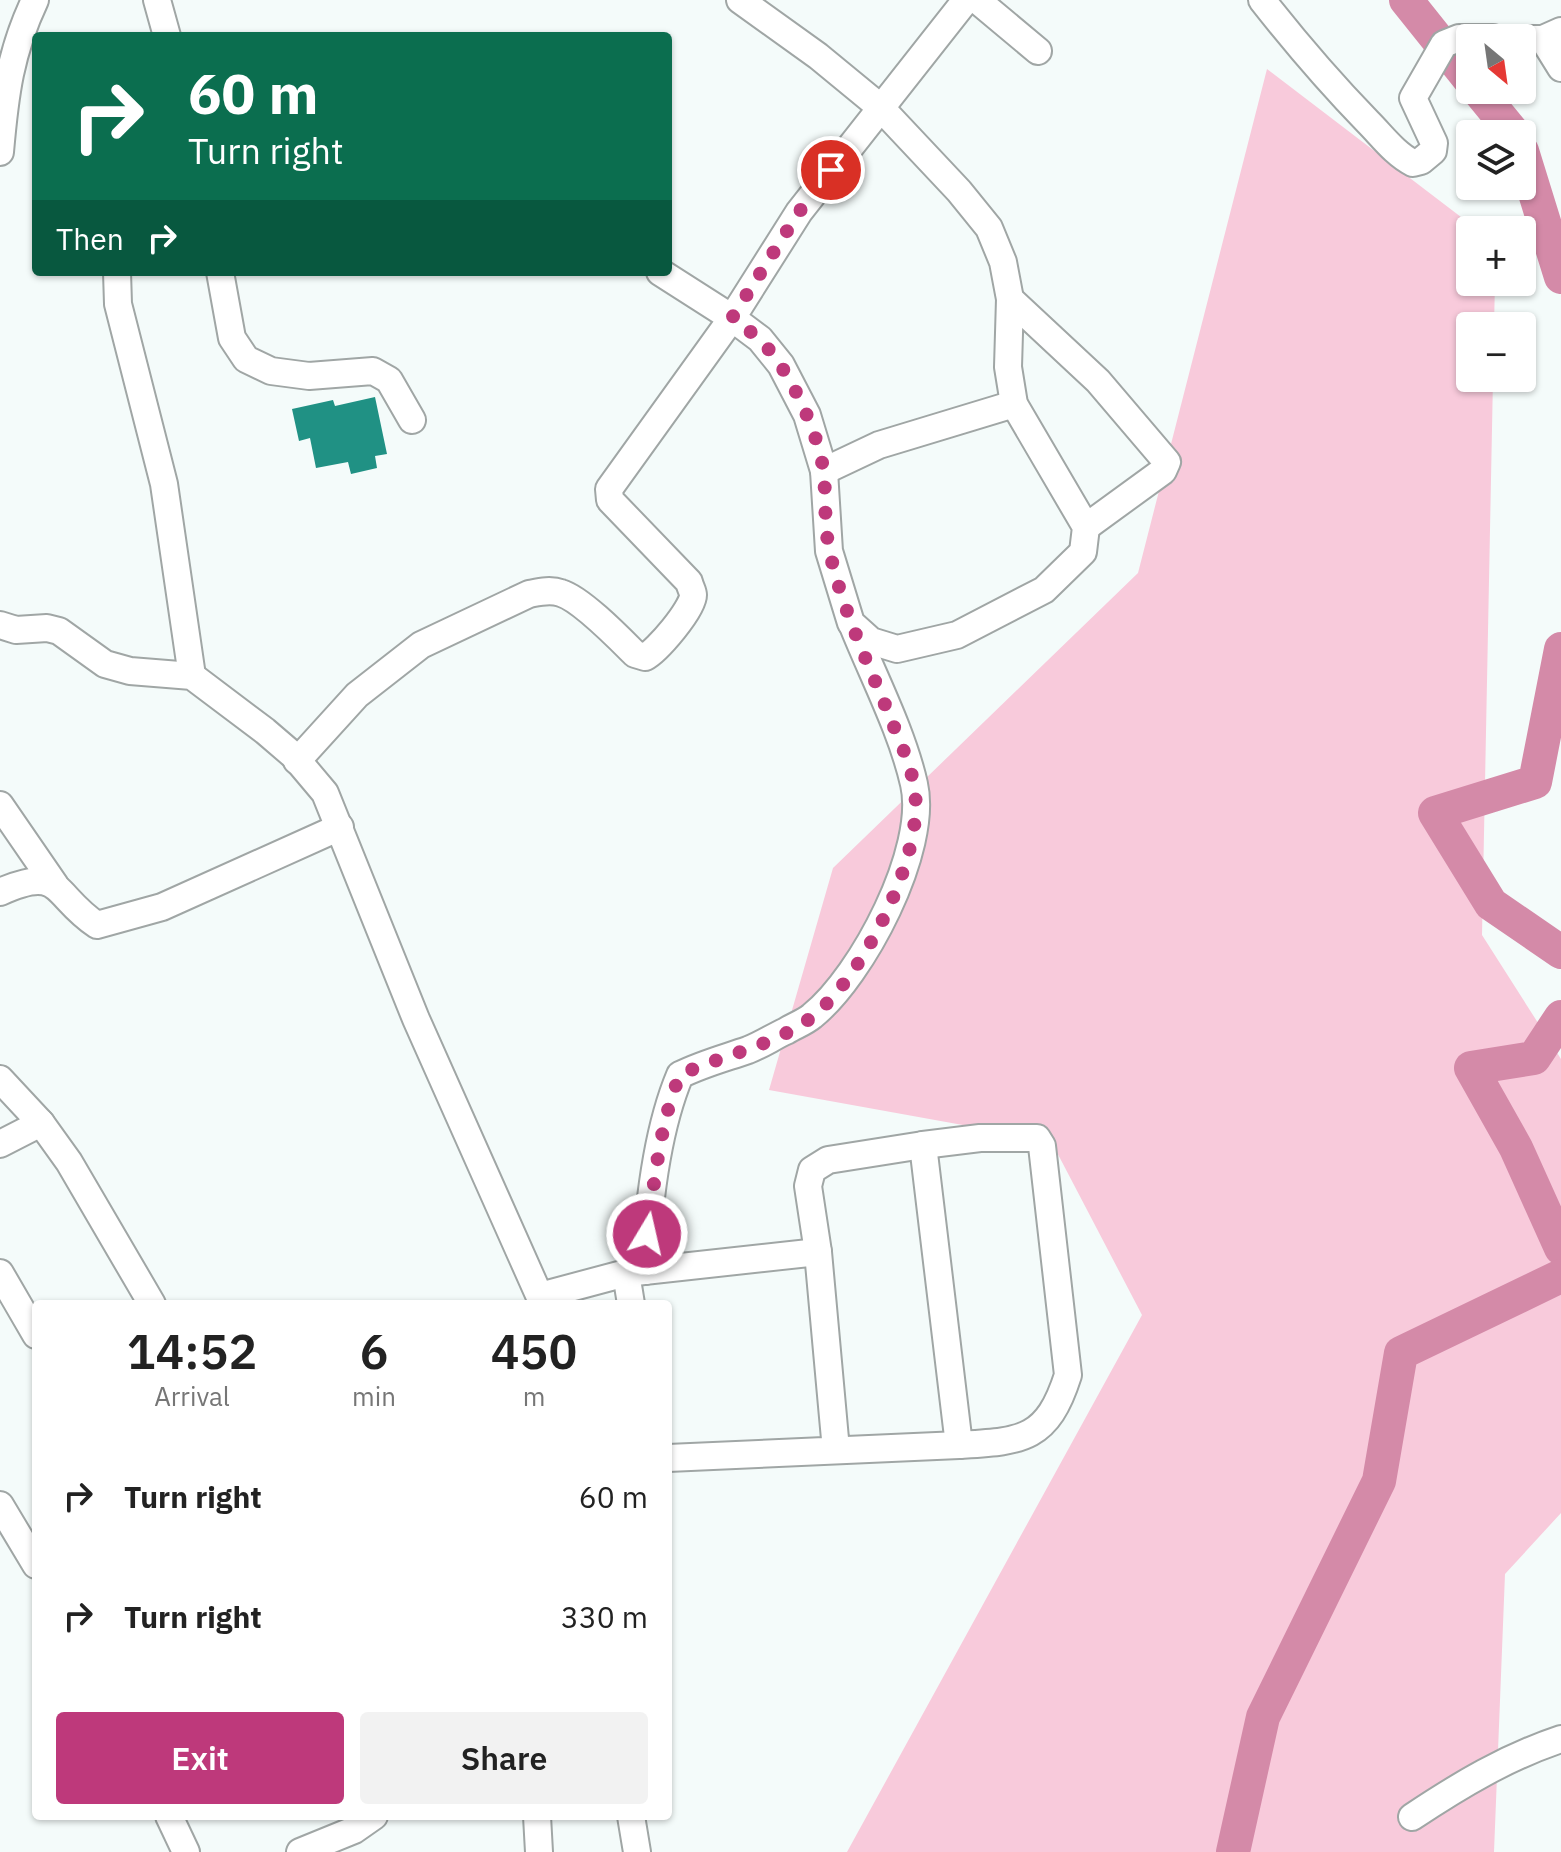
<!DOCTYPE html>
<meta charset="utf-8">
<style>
:root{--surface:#fff;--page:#f2f2f2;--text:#222;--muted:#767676;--accent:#be397b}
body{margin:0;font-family:"IBM Plex Sans",sans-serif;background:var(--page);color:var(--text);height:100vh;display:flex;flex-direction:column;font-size:30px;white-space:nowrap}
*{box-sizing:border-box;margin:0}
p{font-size:26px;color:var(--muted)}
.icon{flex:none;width:44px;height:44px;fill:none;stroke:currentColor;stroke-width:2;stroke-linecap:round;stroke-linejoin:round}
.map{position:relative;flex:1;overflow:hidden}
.panel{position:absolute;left:32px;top:1300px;width:640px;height:520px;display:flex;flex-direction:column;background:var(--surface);border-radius:8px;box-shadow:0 2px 6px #0004}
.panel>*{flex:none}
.top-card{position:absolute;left:32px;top:32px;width:640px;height:244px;border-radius:8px;box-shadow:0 2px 6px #0004;background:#0b6e4f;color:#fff;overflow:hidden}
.needle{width:52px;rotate:151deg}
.controls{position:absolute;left:1456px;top:24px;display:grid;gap:16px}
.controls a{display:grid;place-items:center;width:80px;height:80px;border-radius:8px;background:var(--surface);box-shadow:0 2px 6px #0004;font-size:40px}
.pin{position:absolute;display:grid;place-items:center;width:68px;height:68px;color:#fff;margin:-34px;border:4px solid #fff;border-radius:50%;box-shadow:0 2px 8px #0007}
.me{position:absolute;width:88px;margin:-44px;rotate:9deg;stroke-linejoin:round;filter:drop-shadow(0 0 6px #0008)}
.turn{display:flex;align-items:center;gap:28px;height:168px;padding:0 24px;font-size:36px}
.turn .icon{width:104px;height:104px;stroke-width:2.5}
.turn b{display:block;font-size:56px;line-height:68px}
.then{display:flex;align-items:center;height:76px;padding:0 24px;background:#0003;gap:16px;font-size:30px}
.eta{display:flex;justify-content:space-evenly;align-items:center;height:136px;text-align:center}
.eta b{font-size:48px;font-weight:600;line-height:56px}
.primary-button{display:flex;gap:16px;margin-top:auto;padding:16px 24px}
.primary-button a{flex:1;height:92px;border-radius:8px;background:var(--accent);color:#fff;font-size:32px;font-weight:600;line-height:92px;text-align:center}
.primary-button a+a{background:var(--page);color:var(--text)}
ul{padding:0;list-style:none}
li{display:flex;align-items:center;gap:24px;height:120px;padding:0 24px}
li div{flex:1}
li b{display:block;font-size:30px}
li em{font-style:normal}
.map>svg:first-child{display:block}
</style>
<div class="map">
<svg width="1561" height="1852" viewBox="0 0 1561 1852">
<rect width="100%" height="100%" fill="#f4fbfa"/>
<!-- green -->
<path fill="#f8cadb" d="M1267 69 1478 230H1470V282H1495L1494 326H1470V378H1493L1482 935 1561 1059V1513L1505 1574 1494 1852H847L1142 1315 1051 1141 769 1090 833 868 1138 573Z"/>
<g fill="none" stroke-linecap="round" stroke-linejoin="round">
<!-- river -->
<g stroke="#d48aa8" stroke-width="34">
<path d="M1406 0 1470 80"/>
<path d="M1478 90 1514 134"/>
<path d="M1522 151 1561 277"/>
<path d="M1561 649 1535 782 1435 813 1491 904 1561 952"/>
<path d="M1561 1017 1534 1058 1471 1068 1516 1148 1561 1248"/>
<path d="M1233 1852 1263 1717 1379 1481 1401 1353 1561 1276"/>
</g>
</g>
<!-- building -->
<path fill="#209184" d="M375 397 387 454 375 456 377 468 351 474 348 462 316 468 310 438 299 441 292 409 333 400 335 406Z"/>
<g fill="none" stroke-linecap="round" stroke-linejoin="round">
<defs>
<g id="minor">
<path d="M157 0 167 36"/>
<path d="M740 0 818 56 880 107 959 191 989 228 1003 262 1010 299 1008 367 1014 404 1086 527 1083 552 1044 590 957 635 897 649 871 641 851 623 829 551 824 471 807 415 781 365 760 339 732 318 799 212 966 0"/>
<path d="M977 0 1038 51"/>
<path d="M1262 0C1295 42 1330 83 1368 122 1382 136 1395 154 1413 163L1421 161 1433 151 1434 143 1413 98 1444 44 1459 38H1493"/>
<path d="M1522 39H1543L1561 31"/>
<path d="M1543 39 1561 68"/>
<path d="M0 152C5 94 10 53 35 0"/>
<path d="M117 272 118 304 164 484 192 676"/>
<path d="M220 272 232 338 246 359 271 371 309 376 373 371 389 380 412 420"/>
<path d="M1010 299 1098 381 1167 462 1163 471 1086 527"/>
<path d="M824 471 879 445 1014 404"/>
<path d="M0 625 16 630 47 628 59 631 105 664 130 671 192 676 265 731 293 755 325 793 416 1019 543 1304"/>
<path d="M297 761 357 695 421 645 529 594C539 592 550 589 561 593 581 599 619 638 635 654L645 657C657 651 693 609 693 595 693 591 690 587 689 582L610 500 609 489 732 318 660 272"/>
<path d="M0 805 55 885"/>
<path d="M0 892C63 864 52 895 97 925L162 907 340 827"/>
<path d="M0 1079 41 1123"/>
<path d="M0 1144 41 1123 69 1162 152 1304"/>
<path d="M923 1145 959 1445"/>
<path d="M645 1271C648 1209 656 1132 680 1075 702 1064 725 1058 748 1050 761 1045 773 1037 786 1031 794 1026 805 1022 812 1016 862 976 929 849 914 784 902 731 873 676 853 626"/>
<path d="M0 1273 36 1335"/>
<path d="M626 1273 631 1304"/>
<path d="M540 1296 626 1273 818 1252"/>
<path d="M668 1458 959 1445C1022 1441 1047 1441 1068 1375L1042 1146 1037 1138H980L923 1145 828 1160 812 1170 808 1186 818 1252 836 1450"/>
<path d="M0 1505 36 1565"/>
<path d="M169 1816 186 1852"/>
<path d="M537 1816 539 1852"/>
<path d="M631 1816 637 1852"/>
<path d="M1412 1817C1460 1785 1507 1757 1561 1739"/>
<path d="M300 1852 354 1830 374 1816"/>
</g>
</defs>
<!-- minor casing -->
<use href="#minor" stroke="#a0a6a5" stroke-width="30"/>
<!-- minor -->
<use href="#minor" stroke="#fff" stroke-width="26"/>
</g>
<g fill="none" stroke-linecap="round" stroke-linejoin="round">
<!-- route -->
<path stroke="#be397b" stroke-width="14" stroke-dasharray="0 25.2" d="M647 1234C655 1181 659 1125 680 1075 721 1055 775 1046 812 1017 863 977 927 852 914 786 910 761 897 736 888 712 867 661 842 608 830 553 824 528 826 501 824 475 820 435 789 368 760 340 752 332 741 325 732 318L799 212 831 170"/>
</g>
</svg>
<div class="controls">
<a><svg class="needle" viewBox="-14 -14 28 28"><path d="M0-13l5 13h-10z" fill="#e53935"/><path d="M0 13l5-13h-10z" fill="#767676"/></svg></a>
<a><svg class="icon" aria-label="layers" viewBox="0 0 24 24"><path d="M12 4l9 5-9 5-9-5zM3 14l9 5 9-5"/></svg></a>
<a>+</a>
<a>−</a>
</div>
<div class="pin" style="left:831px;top:170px;background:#d93025"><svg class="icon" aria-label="arrive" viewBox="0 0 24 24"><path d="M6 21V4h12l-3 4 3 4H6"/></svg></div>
<svg class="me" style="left:647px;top:1234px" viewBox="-20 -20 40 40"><circle r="17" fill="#be397b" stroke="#fff" stroke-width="3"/><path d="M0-11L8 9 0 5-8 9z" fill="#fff"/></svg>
<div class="top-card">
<div class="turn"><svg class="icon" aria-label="right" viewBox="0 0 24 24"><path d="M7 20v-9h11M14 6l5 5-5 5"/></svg><div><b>60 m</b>Turn right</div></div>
<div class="then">Then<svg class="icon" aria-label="right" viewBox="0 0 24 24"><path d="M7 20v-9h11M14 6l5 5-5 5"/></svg></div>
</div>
<section class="panel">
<div class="eta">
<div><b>14:52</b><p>Arrival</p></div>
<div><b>6</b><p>min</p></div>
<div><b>450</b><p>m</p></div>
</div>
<ul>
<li><svg class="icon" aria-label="right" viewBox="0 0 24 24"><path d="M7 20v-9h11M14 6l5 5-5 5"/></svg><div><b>Turn right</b></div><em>60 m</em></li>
<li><svg class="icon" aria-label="right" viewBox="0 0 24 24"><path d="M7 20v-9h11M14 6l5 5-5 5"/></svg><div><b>Turn right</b></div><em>330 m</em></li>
</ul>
<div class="primary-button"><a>Exit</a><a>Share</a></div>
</section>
</div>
